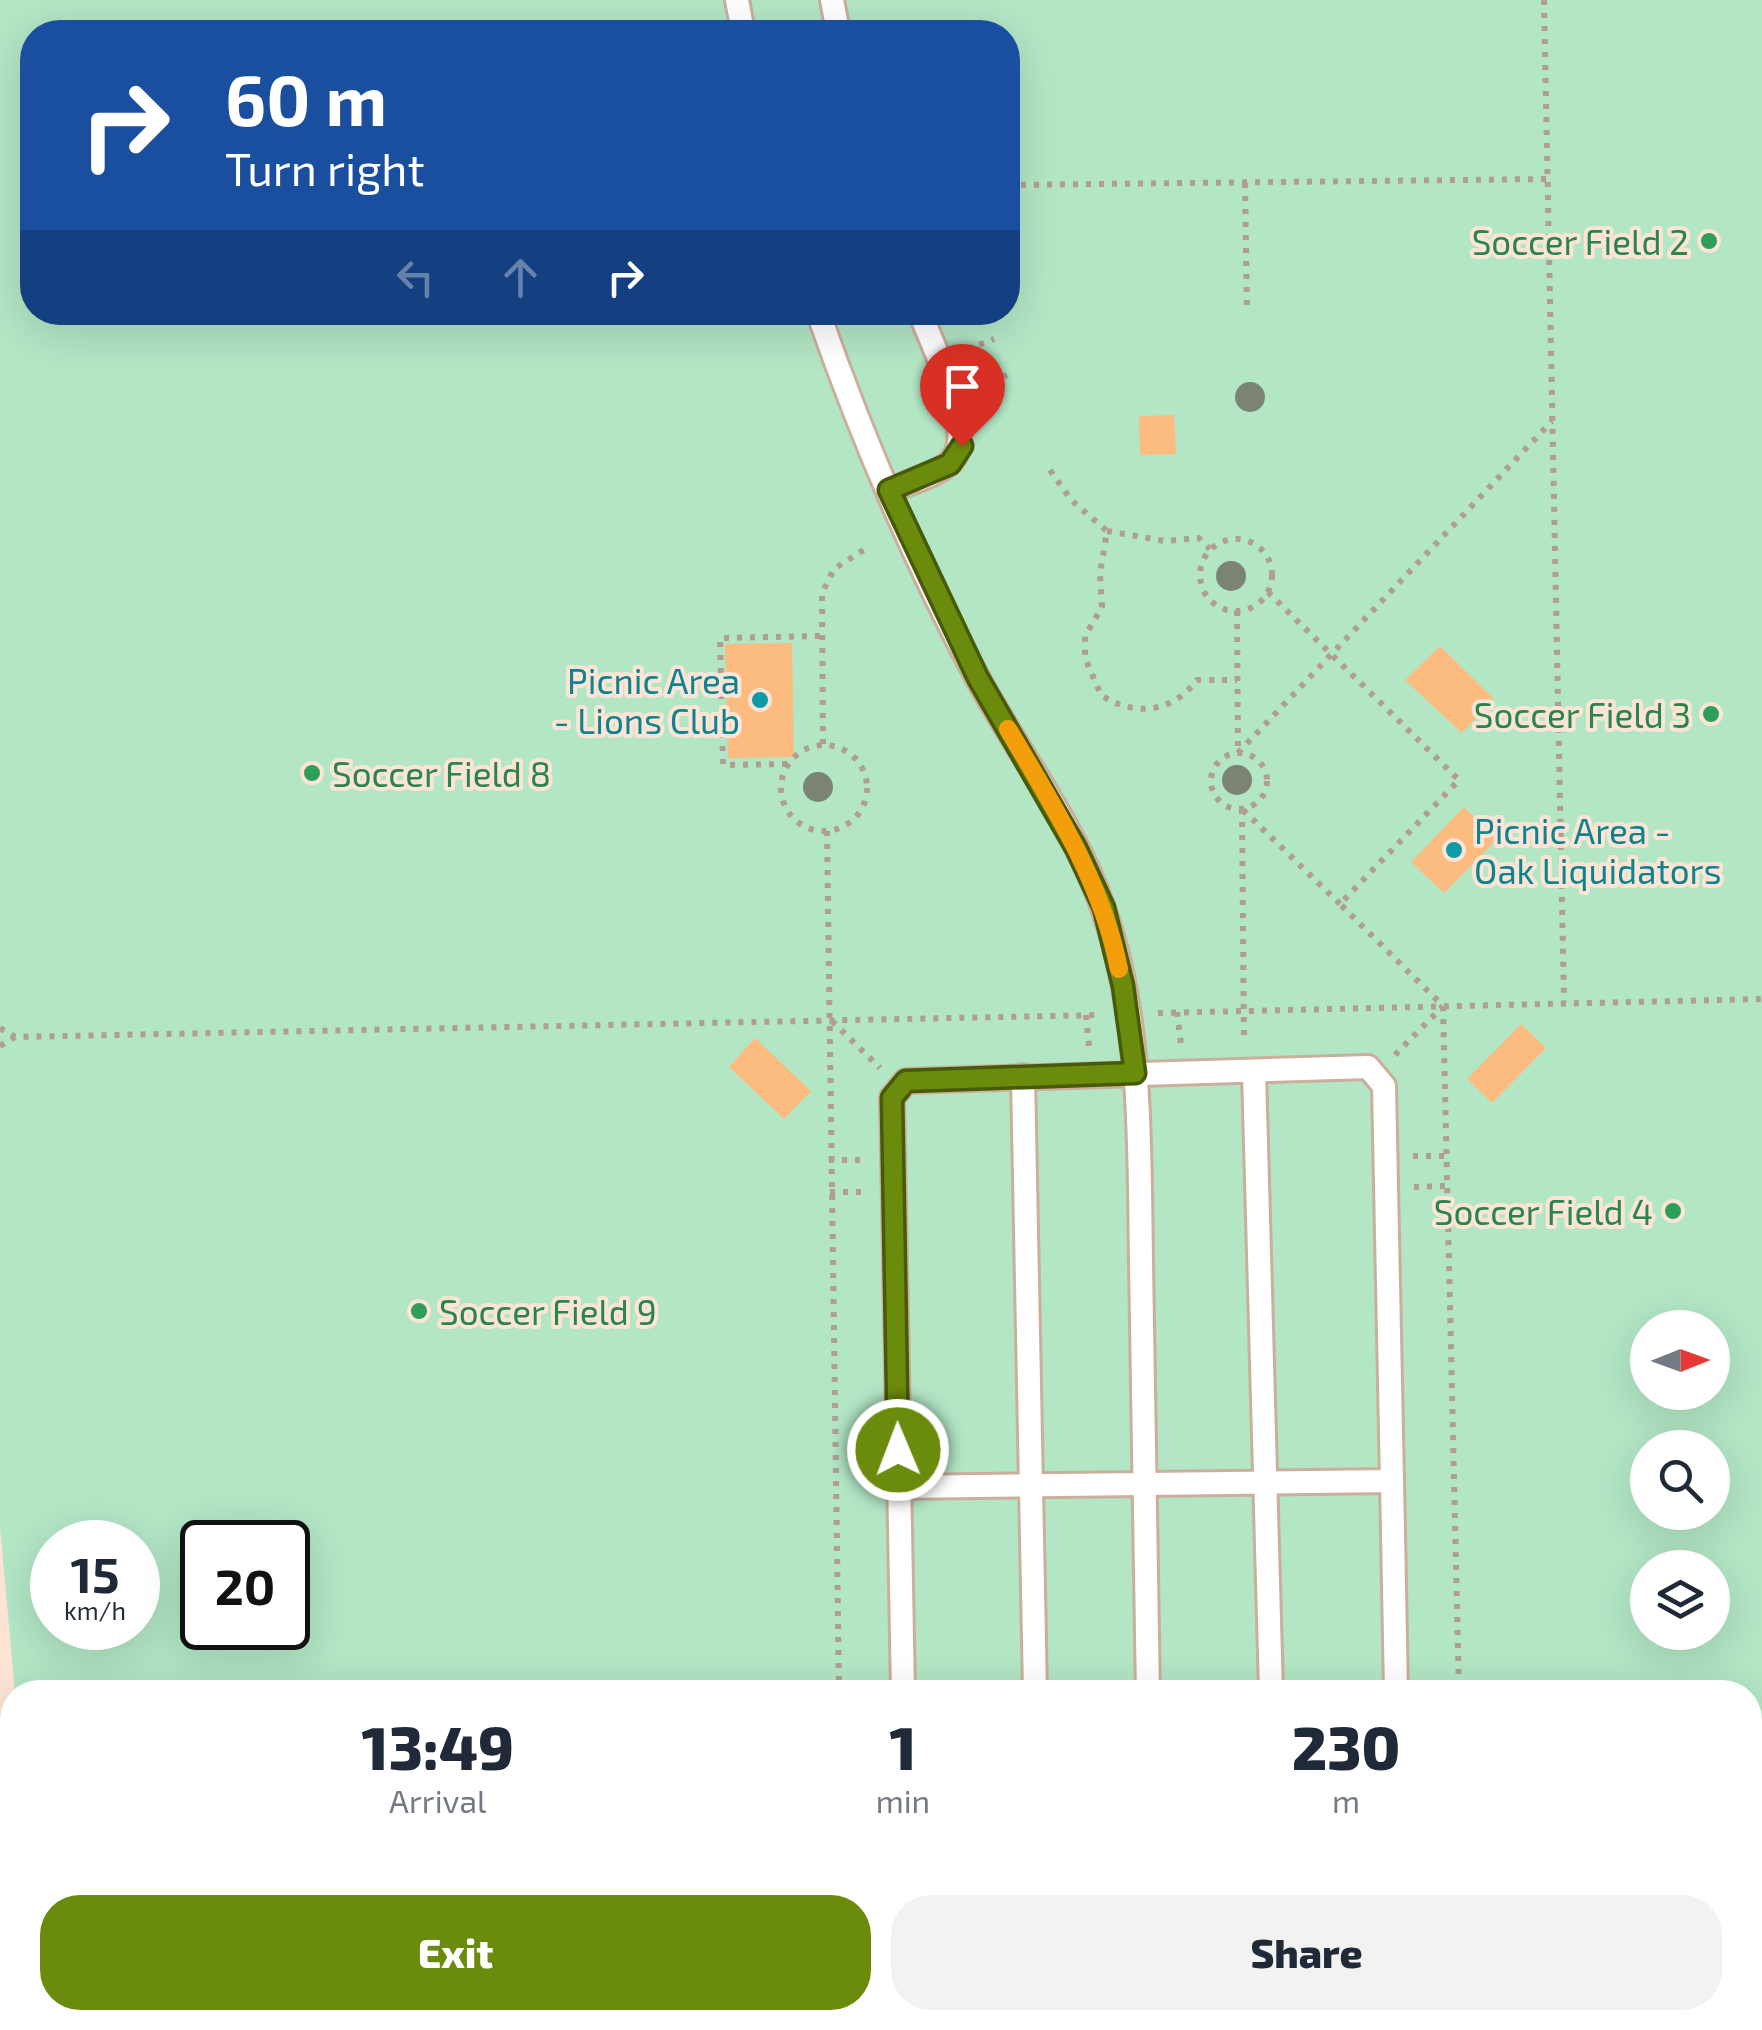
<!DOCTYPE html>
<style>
:root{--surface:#fff;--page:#f2f2f3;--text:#1f2937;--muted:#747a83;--accent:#6b8b0d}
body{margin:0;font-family:"Exo 2",sans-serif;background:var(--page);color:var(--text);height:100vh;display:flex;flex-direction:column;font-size:38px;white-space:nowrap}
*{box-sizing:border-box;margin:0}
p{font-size:32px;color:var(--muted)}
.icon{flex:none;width:55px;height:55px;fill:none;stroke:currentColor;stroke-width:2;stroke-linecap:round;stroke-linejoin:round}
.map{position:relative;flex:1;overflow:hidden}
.panel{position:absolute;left:0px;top:1680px;width:1762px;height:350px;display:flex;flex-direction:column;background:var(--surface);border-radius:40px 40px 0 0;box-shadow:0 10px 40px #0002}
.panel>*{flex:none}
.guide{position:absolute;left:20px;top:20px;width:1000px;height:305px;border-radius:40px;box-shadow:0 10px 40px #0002;background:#1a4fa0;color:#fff;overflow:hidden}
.needle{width:65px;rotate:89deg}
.buttons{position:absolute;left:1630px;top:1310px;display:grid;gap:20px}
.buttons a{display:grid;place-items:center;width:100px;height:100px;border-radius:50%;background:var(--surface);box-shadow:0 10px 40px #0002;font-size:50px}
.speed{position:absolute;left:30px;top:1520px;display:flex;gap:20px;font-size:50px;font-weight:700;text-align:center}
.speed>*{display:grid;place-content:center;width:130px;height:130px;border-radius:50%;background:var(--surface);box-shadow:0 10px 40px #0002;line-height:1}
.speed small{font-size:25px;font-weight:400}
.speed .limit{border:5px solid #111;border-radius:15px;background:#fff;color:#111}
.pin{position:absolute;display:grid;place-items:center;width:85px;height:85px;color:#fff;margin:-102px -42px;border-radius:50% 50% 50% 0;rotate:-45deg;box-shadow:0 0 10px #0007}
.pin .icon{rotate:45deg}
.me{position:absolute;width:110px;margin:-55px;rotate:359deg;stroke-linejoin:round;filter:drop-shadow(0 0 8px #0008)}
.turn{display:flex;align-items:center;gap:35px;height:210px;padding:0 40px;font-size:45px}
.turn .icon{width:130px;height:130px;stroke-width:2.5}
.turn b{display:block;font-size:70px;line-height:85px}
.lanes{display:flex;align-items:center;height:95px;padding:0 40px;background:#0003;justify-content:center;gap:50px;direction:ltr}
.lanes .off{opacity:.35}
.eta{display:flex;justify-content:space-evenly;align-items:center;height:170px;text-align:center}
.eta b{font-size:60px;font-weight:800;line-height:70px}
.cta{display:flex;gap:20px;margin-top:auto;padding:20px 40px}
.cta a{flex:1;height:115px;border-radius:40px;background:var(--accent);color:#fff;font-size:40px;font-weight:800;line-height:115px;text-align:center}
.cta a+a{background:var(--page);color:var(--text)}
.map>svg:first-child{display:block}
</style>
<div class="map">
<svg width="1762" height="2030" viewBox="0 0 1762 2030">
<rect width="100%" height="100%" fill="#fde4d5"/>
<!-- green -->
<path fill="#b2e6c5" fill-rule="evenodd" d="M0 0H1762V2030H26V2018H1750V1692H15L0 1526ZM32 32H1008V312H32ZM1648 1328H1712V1392H1648ZM1648 1448H1712V1512H1648ZM52 1542H138V1628H52ZM202 1542H288V1628H202ZM1648 1568H1712V1632H1648Z"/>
<!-- building -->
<g fill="#fcbb7f">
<path d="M1174 415 1176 454 1140 455 1139 416Z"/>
<path d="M792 643 794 757 728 758 725 644Z"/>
<path d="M1440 646 1494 699 1462 733 1405 680Z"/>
<path d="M1464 807 1497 839 1444 893 1411 862Z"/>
<path d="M1521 1024 1546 1048 1492 1103 1467 1079Z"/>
<path d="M755 1038 811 1091 784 1119 729 1067Z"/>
</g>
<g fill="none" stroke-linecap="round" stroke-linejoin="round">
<defs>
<g id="lane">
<path d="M737 0 743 32"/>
<path d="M832 0 838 32"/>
<path d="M818 312C862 438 915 562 978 679 1020 755 1076 828 1104 911 1143 1022 1139 1146 1141 1262 1144 1406 1145 1549 1148 1692"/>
<path d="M889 491C907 483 940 475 952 460 977 431 932 346 920 312"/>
<path d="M1254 1071 1271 1692"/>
<path d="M1023 1076 1035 1692"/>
<path d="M1392 1481 1396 1692"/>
<path d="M898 1487 1392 1481 1384 1086 1368 1067 906 1081 892 1098 903 1692"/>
<path d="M1128 2018V2030"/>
<path d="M1180 2018V2030"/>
</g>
</defs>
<!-- lane casing -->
<use href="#lane" stroke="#ccae9c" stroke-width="28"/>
<!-- path -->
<g stroke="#b19d91" stroke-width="6" stroke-dasharray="5 8" stroke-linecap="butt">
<path d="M1544 0 1564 1002"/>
<path d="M1245 183 1247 312"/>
<path d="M1008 185 1547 179"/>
<path d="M967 349 994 339"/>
<path d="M980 386 1007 375"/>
<path d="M1050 470 1071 500 1107 531 1100 574 1102 607 1085 636V658L1101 695C1135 717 1172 713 1197 680H1237"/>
<path d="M1107 531 1165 541 1199 538 1210 549"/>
<circle cx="1236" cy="575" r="36"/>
<path d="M1268 592 1459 780 1340 904 1443 1006 1459 1692"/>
<path d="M1237 611 1238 753"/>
<path d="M823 744 822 593 834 569 868 547"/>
<circle cx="824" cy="788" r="43"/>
<path d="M1238 753 1552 421"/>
<circle cx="1239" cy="781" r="28"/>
<path d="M787 764 723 765 720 638 821 636"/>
<path d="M1242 809 1244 1043"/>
<path d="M1243 810 1340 904"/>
<path d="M827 831 839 1692"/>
<path d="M1177 1012 1181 1044"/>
<path d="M1158 1013 1762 999"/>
<path d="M1086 1015 1089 1047"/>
<path d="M832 1021 880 1068"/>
<path d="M0 1028 15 1037"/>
<path d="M0 1046 15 1037 1100 1015"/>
<path d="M1395 1055 1443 1006"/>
<path d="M1413 1156H1447"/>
<path d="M829 1160H863"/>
<path d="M1414 1187 1447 1186"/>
<path d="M830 1192H864"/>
</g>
<!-- lane -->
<use href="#lane" stroke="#fff" stroke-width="22"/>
</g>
<!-- trees -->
<g fill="#7b8472">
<circle cx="1250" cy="397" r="15"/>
<circle cx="1231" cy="576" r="15"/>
<circle cx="1237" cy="780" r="15"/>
<circle cx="818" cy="787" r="15"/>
</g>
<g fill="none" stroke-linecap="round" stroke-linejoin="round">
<defs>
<path id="route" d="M898 1450 892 1098 906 1081 1135 1073 1123 986 1104 908 1076 848 978 678 889 490 950 464 962 446"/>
</defs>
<!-- route casing -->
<use href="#route" stroke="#465a08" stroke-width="25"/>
<!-- route -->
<use href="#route" stroke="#6b8b0d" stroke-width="18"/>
<!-- slow -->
<path stroke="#f59e0b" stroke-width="18" d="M1008 729C1053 805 1102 882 1119 969"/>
</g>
<!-- markers -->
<g fill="#2e9e5b" stroke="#fde4d5" stroke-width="4">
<circle cx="1709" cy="241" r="10"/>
<circle cx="1711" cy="714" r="10"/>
<circle cx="312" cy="773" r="10"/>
<circle cx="1673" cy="1211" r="10"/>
<circle cx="419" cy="1311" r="10"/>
</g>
<g fill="#0f9aa8" stroke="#fde4d5" stroke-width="4">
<circle cx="760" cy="700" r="10"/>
<circle cx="1454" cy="850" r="10"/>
</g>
<g text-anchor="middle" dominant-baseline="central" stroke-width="8" stroke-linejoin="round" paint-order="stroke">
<!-- leisure labels -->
<g font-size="35" fill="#27864d" stroke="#fde4d5" text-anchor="end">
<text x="1689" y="241">Soccer Field 2</text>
<text x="1691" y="714">Soccer Field 3</text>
<text x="332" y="773" text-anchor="start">Soccer Field 8</text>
<text x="1653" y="1211">Soccer Field 4</text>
<text x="439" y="1311" text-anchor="start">Soccer Field 9</text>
</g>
<!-- culture labels -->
<g font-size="35" fill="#0d838f" stroke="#fde4d5" text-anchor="end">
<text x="740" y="680">Picnic Area<tspan x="740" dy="40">- Lions Club</tspan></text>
<text x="1474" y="830" text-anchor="start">Picnic Area -<tspan x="1474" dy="40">Oak Liquidators</tspan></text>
</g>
</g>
</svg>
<div class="buttons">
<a><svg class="needle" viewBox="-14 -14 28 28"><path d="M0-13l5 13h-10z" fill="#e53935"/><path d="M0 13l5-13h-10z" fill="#747a83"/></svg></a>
<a><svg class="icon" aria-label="search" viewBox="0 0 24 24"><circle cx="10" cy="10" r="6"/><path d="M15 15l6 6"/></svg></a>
<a><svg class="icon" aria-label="layers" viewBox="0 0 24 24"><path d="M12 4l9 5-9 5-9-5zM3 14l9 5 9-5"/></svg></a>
</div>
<div class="speed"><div>15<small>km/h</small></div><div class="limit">20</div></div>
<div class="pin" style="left:962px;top:446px;background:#d93025"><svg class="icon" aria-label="arrive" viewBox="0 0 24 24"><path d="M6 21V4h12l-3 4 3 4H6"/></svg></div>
<svg class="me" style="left:898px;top:1450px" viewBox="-20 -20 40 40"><circle r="17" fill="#6b8b0d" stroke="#fff" stroke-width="3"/><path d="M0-11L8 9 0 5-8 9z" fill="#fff"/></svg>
<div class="guide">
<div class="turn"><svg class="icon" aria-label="right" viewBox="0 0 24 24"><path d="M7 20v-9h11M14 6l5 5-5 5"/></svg><div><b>60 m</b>Turn right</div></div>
<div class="lanes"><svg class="icon off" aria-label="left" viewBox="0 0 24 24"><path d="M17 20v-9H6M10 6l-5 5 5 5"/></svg><svg class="icon off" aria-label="ahead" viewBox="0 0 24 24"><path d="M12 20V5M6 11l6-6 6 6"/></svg><svg class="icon" aria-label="right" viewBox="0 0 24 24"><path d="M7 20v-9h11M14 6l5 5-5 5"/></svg></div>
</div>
<section class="panel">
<div class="eta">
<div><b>13:49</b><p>Arrival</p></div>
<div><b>1</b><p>min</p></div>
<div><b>230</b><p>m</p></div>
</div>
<div class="cta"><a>Exit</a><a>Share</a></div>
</section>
</div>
